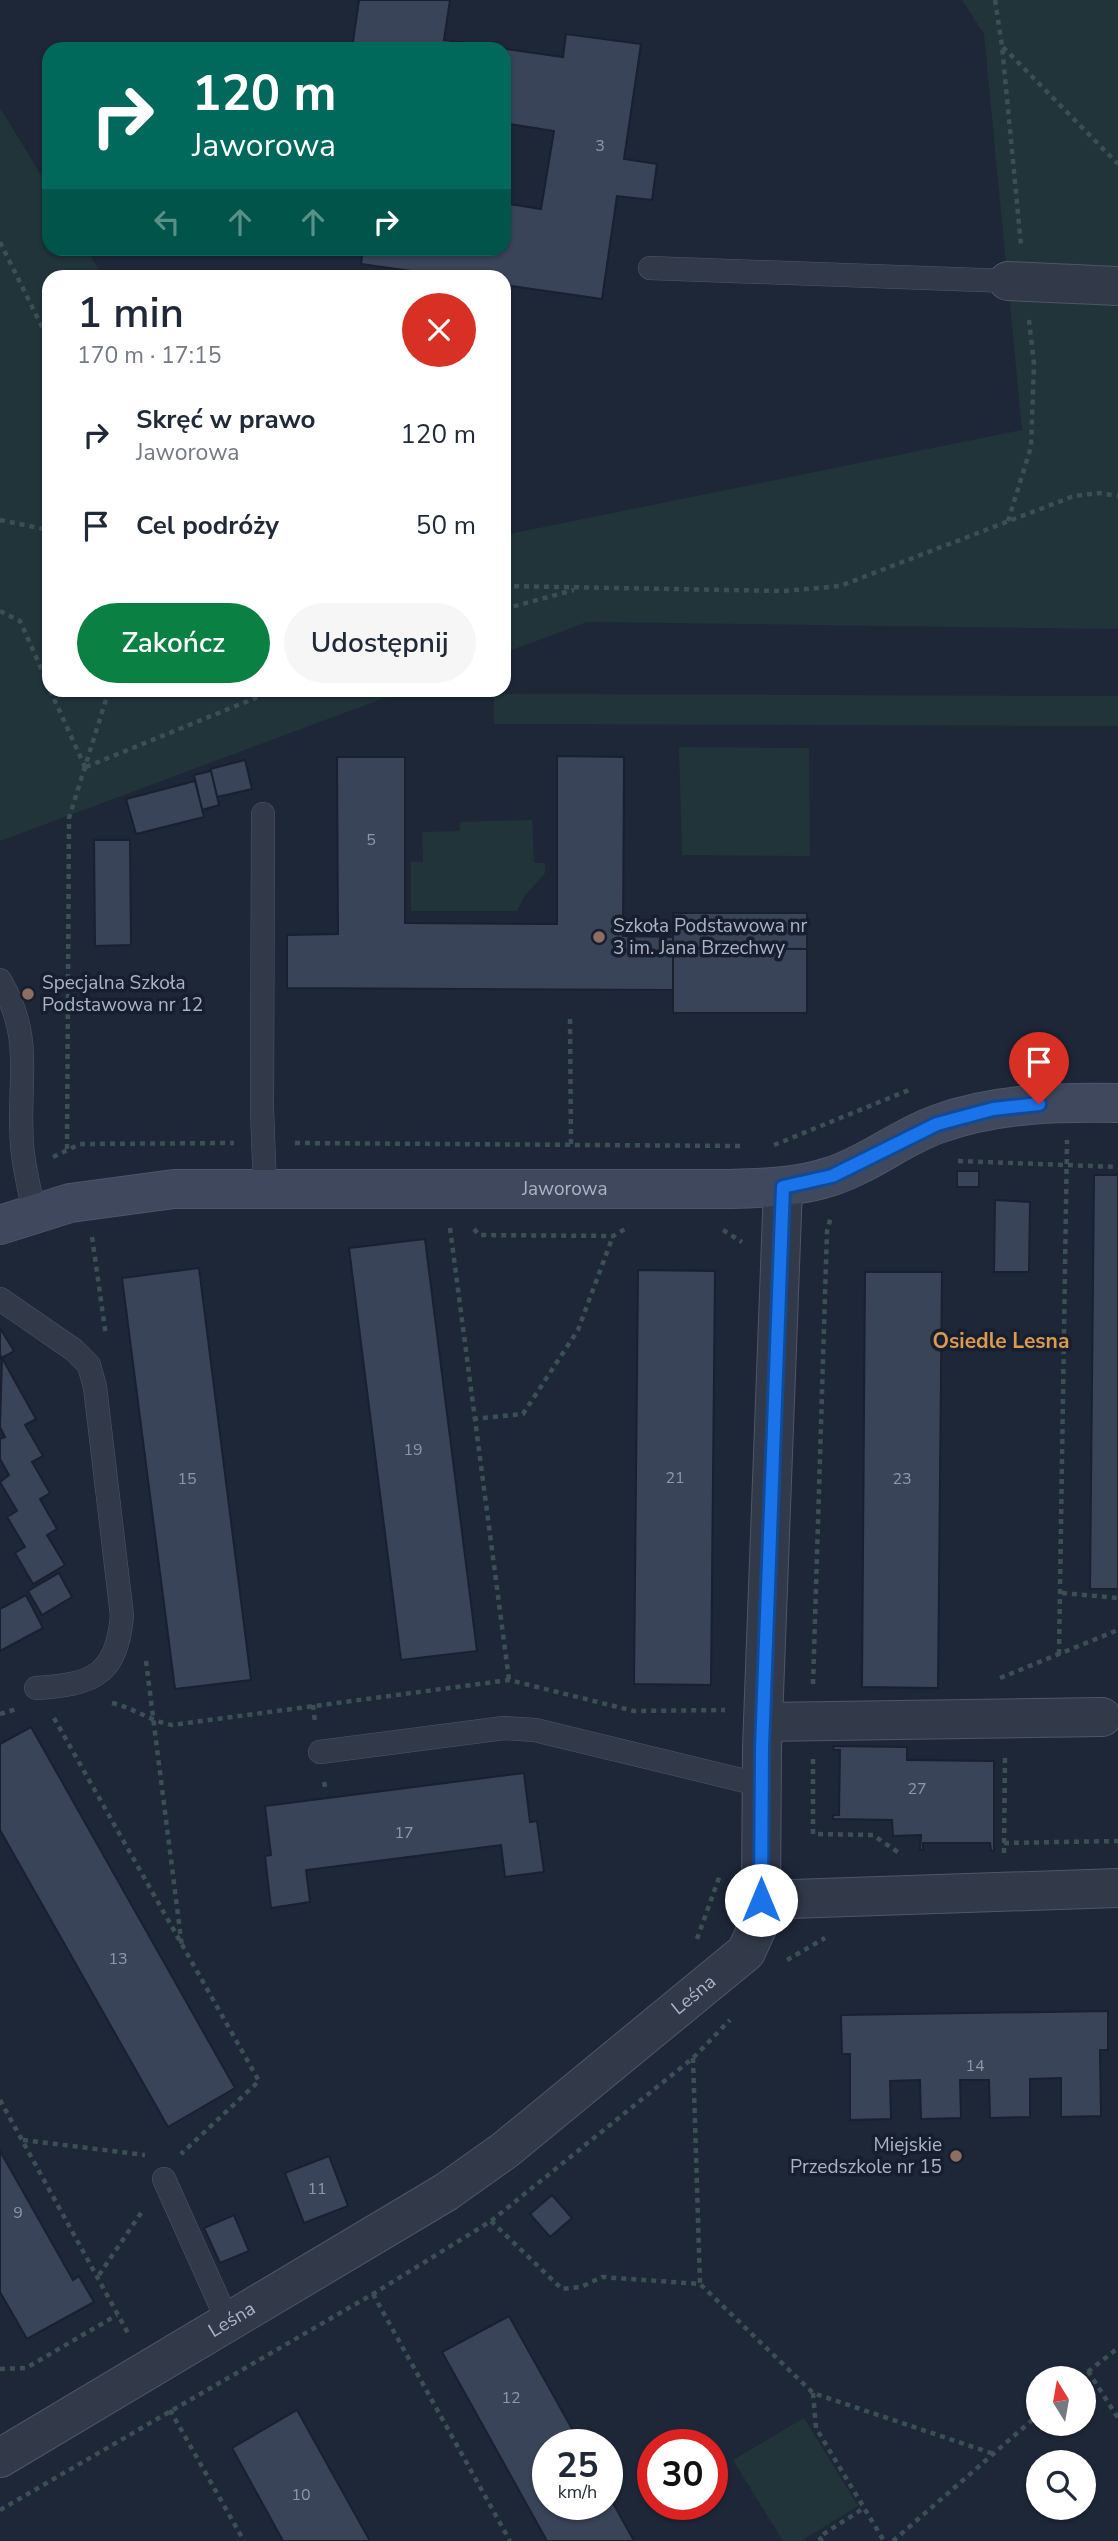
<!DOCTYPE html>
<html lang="pl">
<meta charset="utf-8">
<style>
:root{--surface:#fff;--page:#f6f6f7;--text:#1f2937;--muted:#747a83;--accent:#0b8043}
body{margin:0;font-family:"Nunito Sans",sans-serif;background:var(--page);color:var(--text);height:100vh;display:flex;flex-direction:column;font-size:26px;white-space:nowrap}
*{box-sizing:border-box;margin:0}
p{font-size:23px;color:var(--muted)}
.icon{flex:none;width:38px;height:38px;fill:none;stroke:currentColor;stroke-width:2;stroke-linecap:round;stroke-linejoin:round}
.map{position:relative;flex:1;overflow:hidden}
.side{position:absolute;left:42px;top:270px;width:469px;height:427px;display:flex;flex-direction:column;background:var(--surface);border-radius:21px;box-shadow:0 2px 5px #0004}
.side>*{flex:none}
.banner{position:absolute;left:42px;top:42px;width:469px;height:214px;border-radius:21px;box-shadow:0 2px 5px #0004;background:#00695c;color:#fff;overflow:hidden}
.needle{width:46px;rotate:349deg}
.fabs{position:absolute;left:1026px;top:2366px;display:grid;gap:14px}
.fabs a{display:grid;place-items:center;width:70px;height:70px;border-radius:50%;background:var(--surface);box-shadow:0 2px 5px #0004;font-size:35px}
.speed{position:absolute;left:532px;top:2429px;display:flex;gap:14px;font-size:35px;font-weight:700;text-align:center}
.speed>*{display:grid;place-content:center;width:91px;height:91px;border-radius:50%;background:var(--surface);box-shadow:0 2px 5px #0004;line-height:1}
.speed small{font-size:18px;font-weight:400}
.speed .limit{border:10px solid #d22;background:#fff;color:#111}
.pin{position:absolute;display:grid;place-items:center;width:60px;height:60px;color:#fff;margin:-72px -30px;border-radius:50% 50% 50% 0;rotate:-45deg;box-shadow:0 0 7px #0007}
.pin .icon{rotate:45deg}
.me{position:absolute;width:77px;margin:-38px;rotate:0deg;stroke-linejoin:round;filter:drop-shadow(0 0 5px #0008)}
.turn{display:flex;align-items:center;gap:24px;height:147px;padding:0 35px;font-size:32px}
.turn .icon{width:91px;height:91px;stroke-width:2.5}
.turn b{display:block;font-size:49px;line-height:60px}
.lanes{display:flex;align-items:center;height:66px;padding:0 35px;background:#0003;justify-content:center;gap:35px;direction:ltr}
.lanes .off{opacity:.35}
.round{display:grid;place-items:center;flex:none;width:74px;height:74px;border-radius:37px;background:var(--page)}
.head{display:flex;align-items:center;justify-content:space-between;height:119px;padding:0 35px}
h1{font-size:42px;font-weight:600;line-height:52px}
.button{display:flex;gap:14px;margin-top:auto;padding:14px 35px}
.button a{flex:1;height:80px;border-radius:42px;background:var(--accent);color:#fff;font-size:28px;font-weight:600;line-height:80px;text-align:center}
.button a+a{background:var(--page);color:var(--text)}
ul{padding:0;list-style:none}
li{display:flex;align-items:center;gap:21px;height:91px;padding:0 35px}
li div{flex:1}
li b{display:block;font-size:26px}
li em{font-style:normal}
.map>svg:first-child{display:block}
</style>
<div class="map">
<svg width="1118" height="2541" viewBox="0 0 1118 2541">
<rect width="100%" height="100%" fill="#1e2738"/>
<!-- green -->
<g fill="#20343a">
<path d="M962 0H1118V629L587 622 504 653V535L1022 430 984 34Z"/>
<path d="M0 108 49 188V248L86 249 103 276H49V690H406L0 841Z"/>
<path d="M494 694 1118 696V726L494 724Z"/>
<path d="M679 747 809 748 810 856 682 855Z"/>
<path d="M532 820 534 863H545V873L524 897 517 911H411V862H423L422 832 460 831V822Z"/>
<path d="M804 2418 858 2506 801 2541H783L733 2460Z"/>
</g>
<!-- building -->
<g fill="#3a4459" stroke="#19202f" stroke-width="2">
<path d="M359 0H450L444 40 563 57 566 34 641 44 624 159 657 164 652 200 617 196 602 299 504 285V276H446L361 264 363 248H504V203L541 209 554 131 504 123V49H352Z"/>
<path d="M557 756 624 757 623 936 673 937V990L287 988V935L338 934 337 757H405V923L557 924Z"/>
<path d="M245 760 252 789 217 797 210 769Z"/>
<path d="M211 771 219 805 202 810 194 775Z"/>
<path d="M195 781 204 817 136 834 126 799Z"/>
<path d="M94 840H130L131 945 95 946Z"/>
<path d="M673 913H807V949L673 948Z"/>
<path d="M673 948 807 949V1013H673Z"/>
<rect x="957" y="1171" width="22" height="16"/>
<path d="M1094 1175H1118V1589H1090Z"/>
<path d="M995 1200 1030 1202 1029 1272H994Z"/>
<path d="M425 1239 477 1651 401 1660 349 1248Z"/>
<path d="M199 1268 251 1680 175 1689 122 1278Z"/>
<path d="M638 1270 715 1271 711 1685 634 1684Z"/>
<path d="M865 1272H942L938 1688 862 1687Z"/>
<path d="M0 1328 14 1351 0 1359Z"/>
<path d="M2 1358 36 1419 25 1425 43 1456 32 1462 50 1493 40 1499 57 1529 47 1535 65 1565 33 1584 15 1553 25 1547 7 1517 17 1511 0 1482 9 1475 0 1459V1439L5 1437 0 1427Z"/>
<path d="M59 1573 72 1597 42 1615 28 1591Z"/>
<path d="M26 1595 43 1628 0 1651V1609Z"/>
<path d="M31 1727 235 2088 168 2127 0 1830V1744Z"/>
<path d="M833 1746 907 1747V1760L994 1761V1851H991L990 1843H923V1850H920L921 1835 893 1836 892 1820 833 1819V1815H839L840 1750H834Z"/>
<path d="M524 1773 530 1822 537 1821 544 1872 505 1877 501 1845 306 1870 310 1902 271 1908 265 1856 271 1855 265 1806Z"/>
<path d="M1108 2011V2050H1100L1101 2116 1061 2117V2078L1030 2079V2117L990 2118 989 2080H960L961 2118 921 2119 920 2080 890 2081 891 2119 850 2120V2054H842L841 2015Z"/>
<path d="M0 2151 73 2280 79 2276 94 2302 27 2339 0 2292Z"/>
<path d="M329 2156 348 2206 304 2223 285 2173Z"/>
<path d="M552 2195 572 2218 550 2237 530 2214Z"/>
<path d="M234 2215 249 2251 220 2263 204 2228Z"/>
<path d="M509 2316 581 2445H548V2504H607V2492L634 2541H547L442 2352Z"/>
<path d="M297 2410 370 2541H283L232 2448Z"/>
</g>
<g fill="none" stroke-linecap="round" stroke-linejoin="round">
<defs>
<g id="lane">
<path d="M650 268 1008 281"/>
<path d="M263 814 262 1109 265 1189"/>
<path d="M0 980C35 1041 17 1080 22 1143 23 1166 30 1190 34 1212"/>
<path d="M0 1299 74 1350 89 1365 95 1387 122 1616C116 1677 92 1684 36 1688"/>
<path d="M320 1752 504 1728 535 1730 762 1785"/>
<path d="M164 2179 228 2322"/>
</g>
<g id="street">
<path d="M1008 281 1118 286"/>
<path d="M763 1722 1102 1717"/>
<path d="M761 1900 1118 1888"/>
<path id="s1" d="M0 2458 446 2192 505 2150 746 1952 757 1928 761 1900 762 1748 783 1187"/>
</g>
<g id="secondary">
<path id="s2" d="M0 1225 70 1203 174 1189H731C765 1188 800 1187 832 1176 869 1164 901 1137 938 1124 996 1103 1057 1102 1118 1103"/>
</g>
</defs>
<!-- lane casing -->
<use href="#lane" stroke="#4f5667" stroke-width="24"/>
<!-- street casing -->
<use href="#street" stroke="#4f5667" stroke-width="40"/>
<!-- secondary casing -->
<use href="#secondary" stroke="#4f5667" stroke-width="40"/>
<!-- path -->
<g stroke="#3b5054" stroke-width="4.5" stroke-dasharray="5 5" stroke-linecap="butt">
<path d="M995 0 1002 46 1021 245"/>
<path d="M1003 47 1118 164"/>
<path d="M0 242 49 341"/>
<path d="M0 520 49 530"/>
<path d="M1008 521 1031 447 1034 364 1029 320"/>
<path d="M504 586 784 591 840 586 1074 496 1099 493 1118 496"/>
<path d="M504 609 574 590"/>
<path d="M0 611 20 621 49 686"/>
<path d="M50 690 85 767"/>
<path d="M86 767 275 690"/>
<path d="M570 1019 571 1145"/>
<path d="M295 1143 741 1146"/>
<path d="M774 1145 909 1090"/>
<path d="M67 1149 69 818 109 690"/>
<path d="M53 1157 80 1144 234 1143"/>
<path d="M958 1161 1118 1167"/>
<path d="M450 1228 509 1680"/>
<path d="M474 1229 479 1235 613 1236 625 1229"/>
<path d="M723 1230 742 1242"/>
<path d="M92 1237 106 1336"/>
<path d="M473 1419 523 1414 578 1330 613 1236"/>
<path d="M1062 1593 1118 1598"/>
<path d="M1059 1654 1067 1140"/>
<path d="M146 1661 182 1947"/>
<path d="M1000 1678 1118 1630"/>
<path d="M813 1684 827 1231 831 1217"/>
<path d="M112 1703C134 1708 150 1721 172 1725L509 1680 634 1711 725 1710"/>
<path d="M313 1705 315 1722"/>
<path d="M0 1714 16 1709"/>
<path d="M54 1718 259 2081 181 2154"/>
<path d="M813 1759V1834L873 1835 902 1855"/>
<path d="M324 1782 326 1792"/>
<path d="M1004 1843 1118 1841"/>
<path d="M1004 1853 1005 1757"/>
<path d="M697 1939 720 1875"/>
<path d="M787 1960 825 1938"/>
<path d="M693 2058 700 2284"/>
<path d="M0 2100 129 2335"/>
<path d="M23 2140 145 2155"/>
<path d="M491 2221 562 2289 581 2287 602 2277 700 2284 813 2393 994 2454"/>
<path d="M99 2275 143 2210"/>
<path d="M373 2294 510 2541"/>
<path d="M0 2369 26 2368 117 2315"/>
<path d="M1088 2371 1118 2418"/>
<path d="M1080 2378 1118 2348"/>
<path d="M813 2393 816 2428 884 2541"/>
<path d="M170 2410 244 2541"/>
<path d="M0 2510 373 2294 491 2221 693 2058 730 2020"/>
<path d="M822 2541 819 2537 864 2508"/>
<path d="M893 2541 1038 2415"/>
</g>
<!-- lane -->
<use href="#lane" stroke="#323949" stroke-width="23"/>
<!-- street -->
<use href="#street" stroke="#323949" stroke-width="38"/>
<!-- secondary -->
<use href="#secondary" stroke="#3f485c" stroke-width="38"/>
</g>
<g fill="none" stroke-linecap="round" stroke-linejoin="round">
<defs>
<path id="route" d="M761 1900 762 1748 783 1187 832 1176 937 1124 993 1109 1039 1104"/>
</defs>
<!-- route casing -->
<use href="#route" stroke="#114b97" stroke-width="18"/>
<!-- route -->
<use href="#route" stroke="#1a73e8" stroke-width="12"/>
</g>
<!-- markers -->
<g fill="#8d6e63" stroke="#171e2d" stroke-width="2.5">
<circle cx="599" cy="937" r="7"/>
<circle cx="28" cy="994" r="7"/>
<circle cx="956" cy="2156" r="7"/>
</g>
<g text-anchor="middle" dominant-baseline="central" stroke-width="7" stroke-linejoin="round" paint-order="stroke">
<!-- number labels -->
<g font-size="16" fill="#9097ab">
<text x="600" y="146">3</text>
<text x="371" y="840">5</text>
<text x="413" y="1450">19</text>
<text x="675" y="1478">21</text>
<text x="187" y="1479">15</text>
<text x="902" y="1479">23</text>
<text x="917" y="1789">27</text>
<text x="404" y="1833">17</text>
<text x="118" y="1959">13</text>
<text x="975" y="2066">14</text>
<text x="317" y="2189">11</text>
<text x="18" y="2213">9</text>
<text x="511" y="2398">12</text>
<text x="301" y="2495">10</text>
</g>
<!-- poi labels -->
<g font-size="19" fill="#acb3c6" stroke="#171e2d" text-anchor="start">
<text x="613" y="926">Szkoła Podstawowa nr<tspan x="613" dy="22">3 im. Jana Brzechwy</tspan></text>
<text x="42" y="983">Specjalna Szkoła<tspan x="42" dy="22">Podstawowa nr 12</tspan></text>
<text x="942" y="2145" text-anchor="end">Miejskie<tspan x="942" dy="22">Przedszkole nr 15</tspan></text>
</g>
<!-- street labels -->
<g font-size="19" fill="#acb3c6" stroke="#171e2d">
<text stroke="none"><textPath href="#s2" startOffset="569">Jaworowa</textPath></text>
<text stroke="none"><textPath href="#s1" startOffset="836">Leśna</textPath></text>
<text stroke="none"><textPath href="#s1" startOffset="270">Leśna</textPath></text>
</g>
<!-- neighbourhood labels -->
<g font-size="21" font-weight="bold" fill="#dc9951" stroke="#171e2d">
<text x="1001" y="1341">Osiedle Lesna</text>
</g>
</g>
</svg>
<div class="fabs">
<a><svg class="needle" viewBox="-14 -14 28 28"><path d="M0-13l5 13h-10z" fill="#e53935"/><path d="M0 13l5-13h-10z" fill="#747a83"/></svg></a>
<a><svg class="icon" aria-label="search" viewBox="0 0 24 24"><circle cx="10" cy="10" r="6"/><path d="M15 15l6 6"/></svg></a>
</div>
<div class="speed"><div>25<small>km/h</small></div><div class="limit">30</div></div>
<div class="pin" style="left:1039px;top:1104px;background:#d93025"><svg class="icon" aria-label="arrive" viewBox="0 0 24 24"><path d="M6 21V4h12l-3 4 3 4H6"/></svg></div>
<svg class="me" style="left:761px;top:1900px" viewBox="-20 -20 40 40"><circle r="19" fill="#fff"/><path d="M0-13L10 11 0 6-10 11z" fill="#1a73e8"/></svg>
<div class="banner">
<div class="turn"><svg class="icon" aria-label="right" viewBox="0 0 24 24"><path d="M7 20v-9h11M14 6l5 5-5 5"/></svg><div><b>120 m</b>Jaworowa</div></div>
<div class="lanes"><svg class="icon off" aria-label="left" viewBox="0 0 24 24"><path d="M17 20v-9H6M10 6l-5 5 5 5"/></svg><svg class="icon off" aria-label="ahead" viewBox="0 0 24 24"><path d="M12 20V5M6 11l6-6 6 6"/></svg><svg class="icon off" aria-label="ahead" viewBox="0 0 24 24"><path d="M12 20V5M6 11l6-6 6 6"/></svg><svg class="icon" aria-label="right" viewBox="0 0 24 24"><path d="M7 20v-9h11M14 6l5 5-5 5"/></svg></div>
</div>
<section class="side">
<div class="head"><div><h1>1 min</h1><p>170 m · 17:15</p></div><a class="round" style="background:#d93025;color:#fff"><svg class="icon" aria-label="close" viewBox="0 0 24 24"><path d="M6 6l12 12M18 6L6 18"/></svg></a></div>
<ul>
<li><svg class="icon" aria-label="right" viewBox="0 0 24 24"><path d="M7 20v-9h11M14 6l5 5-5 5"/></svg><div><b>Skręć w prawo</b><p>Jaworowa</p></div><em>120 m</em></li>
<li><svg class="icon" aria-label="arrive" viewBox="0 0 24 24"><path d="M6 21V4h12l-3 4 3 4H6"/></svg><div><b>Cel podróży</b></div><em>50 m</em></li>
</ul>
<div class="button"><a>Zakończ</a><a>Udostępnij</a></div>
</section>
</div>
